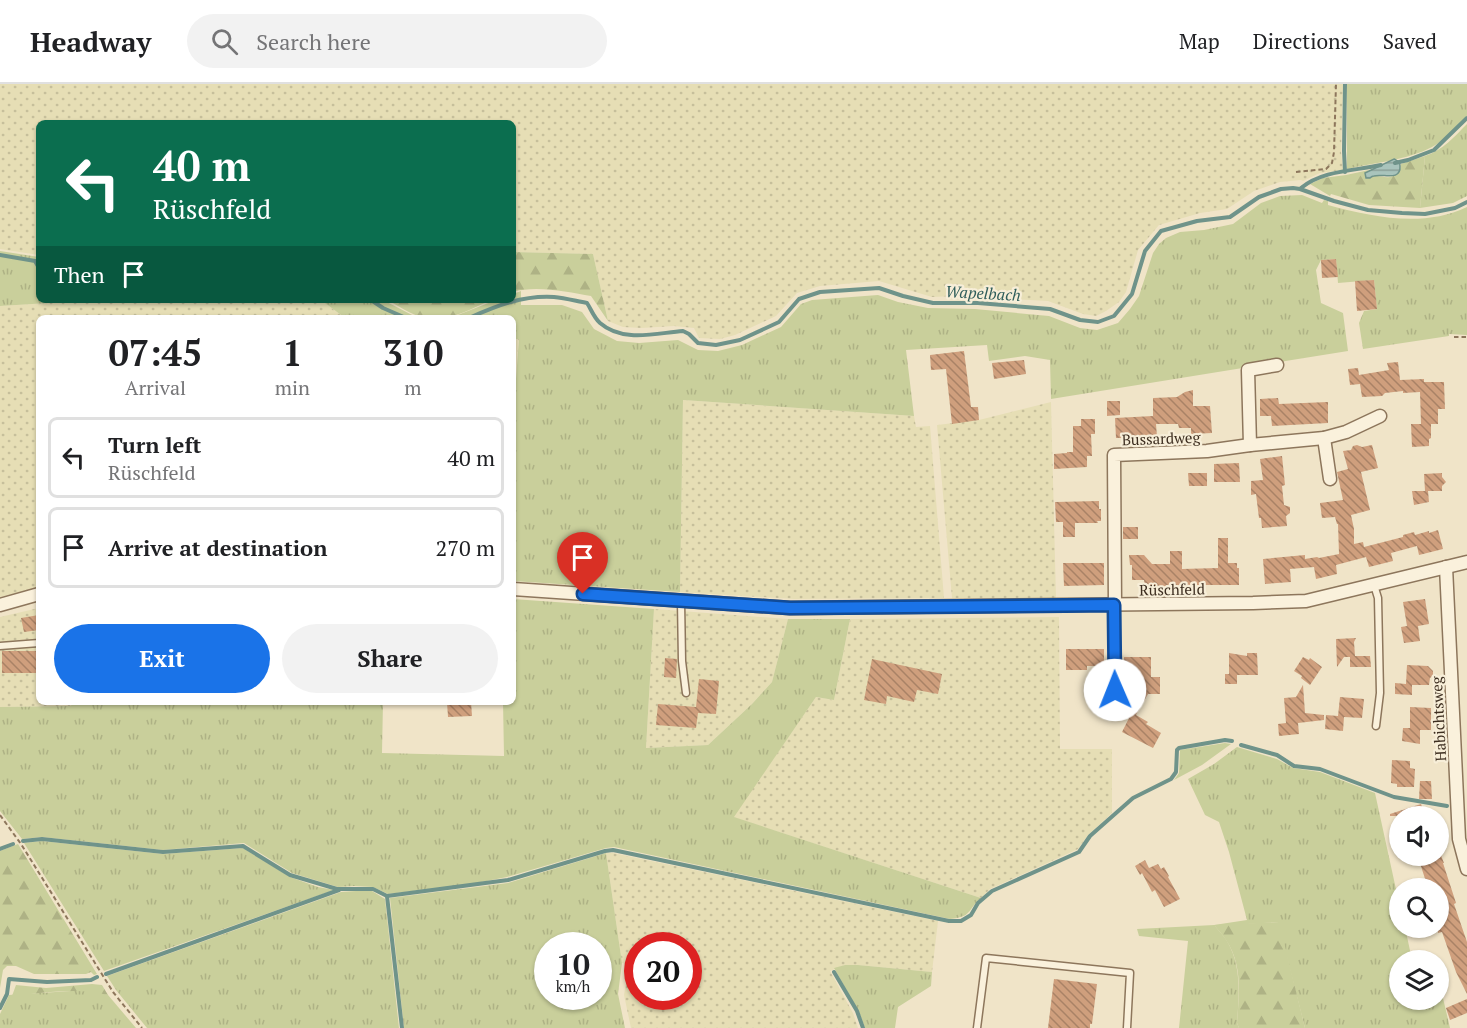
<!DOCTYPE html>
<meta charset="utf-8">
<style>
:root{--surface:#fff;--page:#f2f2f2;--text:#202124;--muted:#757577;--line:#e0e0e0;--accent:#1a73e8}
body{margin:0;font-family:"PT Serif",serif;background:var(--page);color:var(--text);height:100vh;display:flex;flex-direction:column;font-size:22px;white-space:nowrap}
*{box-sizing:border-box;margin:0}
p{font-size:20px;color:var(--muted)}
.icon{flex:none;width:33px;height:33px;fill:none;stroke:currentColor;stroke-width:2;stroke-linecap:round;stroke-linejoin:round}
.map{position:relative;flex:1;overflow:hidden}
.drawer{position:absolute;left:36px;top:231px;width:480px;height:390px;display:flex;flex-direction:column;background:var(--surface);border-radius:9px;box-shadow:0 2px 4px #0004}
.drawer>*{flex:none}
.banner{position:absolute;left:36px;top:36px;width:480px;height:183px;border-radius:9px;box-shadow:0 2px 4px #0004;background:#0b6e4f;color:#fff;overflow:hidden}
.tools{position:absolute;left:1389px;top:722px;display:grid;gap:12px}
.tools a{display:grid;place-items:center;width:60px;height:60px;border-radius:50%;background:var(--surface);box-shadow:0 2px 4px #0004;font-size:30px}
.speed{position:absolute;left:534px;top:848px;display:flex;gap:12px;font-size:30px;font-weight:700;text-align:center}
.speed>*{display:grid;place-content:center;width:78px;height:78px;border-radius:50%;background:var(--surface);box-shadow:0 2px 4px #0004;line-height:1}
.speed small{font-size:15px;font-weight:400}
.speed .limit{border:9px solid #d22;background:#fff;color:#111}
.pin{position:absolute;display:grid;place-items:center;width:51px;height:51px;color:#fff;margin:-62px -26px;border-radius:50% 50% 50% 0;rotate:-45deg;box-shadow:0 0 6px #0007}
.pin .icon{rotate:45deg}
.me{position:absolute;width:66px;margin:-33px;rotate:359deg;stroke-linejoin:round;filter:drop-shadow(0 0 4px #0008)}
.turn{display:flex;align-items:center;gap:21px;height:126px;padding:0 18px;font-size:27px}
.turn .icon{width:78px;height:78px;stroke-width:2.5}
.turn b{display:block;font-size:42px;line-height:51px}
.then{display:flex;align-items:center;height:57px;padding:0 18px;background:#0003;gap:12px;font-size:22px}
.eta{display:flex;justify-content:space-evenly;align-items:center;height:102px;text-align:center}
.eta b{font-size:36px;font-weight:700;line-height:42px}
.action{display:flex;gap:12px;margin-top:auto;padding:12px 18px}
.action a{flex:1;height:69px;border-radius:36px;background:var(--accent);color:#fff;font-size:24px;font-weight:700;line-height:69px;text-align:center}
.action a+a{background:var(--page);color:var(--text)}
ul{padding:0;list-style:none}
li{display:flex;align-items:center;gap:18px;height:81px;margin:0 12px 9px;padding:0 6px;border:3px solid var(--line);border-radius:9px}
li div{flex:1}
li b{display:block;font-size:22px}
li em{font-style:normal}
header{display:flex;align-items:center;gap:36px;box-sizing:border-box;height:84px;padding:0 30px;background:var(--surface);border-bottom:2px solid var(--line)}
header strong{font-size:28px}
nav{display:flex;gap:33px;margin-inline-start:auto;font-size:21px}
.search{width:420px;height:54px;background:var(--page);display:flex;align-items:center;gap:15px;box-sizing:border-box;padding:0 21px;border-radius:33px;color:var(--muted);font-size:22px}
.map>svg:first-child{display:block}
</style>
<header>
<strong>Headway</strong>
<div class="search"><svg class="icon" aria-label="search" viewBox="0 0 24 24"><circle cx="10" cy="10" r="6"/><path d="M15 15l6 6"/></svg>Search here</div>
<nav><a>Map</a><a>Directions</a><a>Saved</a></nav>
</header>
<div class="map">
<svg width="1467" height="944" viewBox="0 0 1467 944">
<defs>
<pattern id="farmland-dots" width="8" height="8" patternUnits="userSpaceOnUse" patternTransform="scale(1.5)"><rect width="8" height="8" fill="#e6deb5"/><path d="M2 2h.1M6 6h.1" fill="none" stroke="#c6bf9b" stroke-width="1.8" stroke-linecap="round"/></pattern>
<pattern id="grass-tufts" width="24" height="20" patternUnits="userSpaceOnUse" patternTransform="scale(1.5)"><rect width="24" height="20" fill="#c9cf9b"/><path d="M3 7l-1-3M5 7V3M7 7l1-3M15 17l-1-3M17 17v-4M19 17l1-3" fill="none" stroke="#aeb285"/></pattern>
<pattern id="forest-firs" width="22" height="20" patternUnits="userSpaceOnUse" patternTransform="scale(1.5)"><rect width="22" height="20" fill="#c9cf9b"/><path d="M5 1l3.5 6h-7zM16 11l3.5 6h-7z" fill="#aeb285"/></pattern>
<pattern id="water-rules" width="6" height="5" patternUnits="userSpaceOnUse" patternTransform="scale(1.5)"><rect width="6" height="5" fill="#a9c4bc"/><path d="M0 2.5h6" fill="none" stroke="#8ba098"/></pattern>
<pattern id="building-back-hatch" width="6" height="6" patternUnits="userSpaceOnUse" patternTransform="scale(1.5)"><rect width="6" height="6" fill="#cf9f7d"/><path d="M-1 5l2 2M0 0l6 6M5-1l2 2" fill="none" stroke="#a98266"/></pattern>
</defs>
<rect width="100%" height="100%" fill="#f0e4c8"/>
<!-- farmland -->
<g fill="url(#farmland-dots)" fill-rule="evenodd">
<path d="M0 0H1343L1341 68 1343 86 1320 89 1303 97 1301 96 1280 98 1254 107 1227 125 1200 129 1159 141 1138 166 1126 208 1119 218 1106 227 1096 232 1083 230 1048 217 1011 215 978 211 932 213 879 197 820 202 797 209 776 232 735 251 720 255 699 254 694 244 674 242 641 244 623 243 608 237 593 170 513 168V39H39V171L0 165Z"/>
<path d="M98 216H321L345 234H39V504L0 513V222Z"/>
<path d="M519 254 513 334V255Z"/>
<path d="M683 316 914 332 916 343 930 342 944 514 794 515 680 508Z"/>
<path d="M1051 318 1056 514H952L937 341 979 336Z"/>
<path d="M39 524V618H72V622L0 623V533Z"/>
<path d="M654 525 788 535 772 598 752 620 708 661 646 664Z"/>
<path d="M1059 533 1060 665H1112V729L1088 751 1078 765 990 805 981 814 733 733 816 613 834 616 850 535Z"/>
<path d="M606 769H613L938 837 932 888 858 881H845L830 887 853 929 858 944H631L624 911 629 880 622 879ZM638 861H688V912H638Z"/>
</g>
<!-- grass -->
<g fill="url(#grass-tufts)" fill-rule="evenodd">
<path d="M1347 0H1467V32C1456 43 1446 56 1432 63 1408 76 1373 79 1347 85Z"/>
<path d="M1467 40V112L1453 119 1420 124 1425 72C1443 66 1454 53 1467 40Z"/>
<path d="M1302 111 1322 119 1324 116 1328 117V121C1373 133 1423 144 1467 123V251L1449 250V252L1363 265 1359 239 1364 227 1377 225 1374 196 1338 199 1336 175 1321 176 1316 186 1321 219 1343 229 1348 267 1051 315 1050 276 1025 272 989 277 987 261 906 266 914 332 683 316 680 508 513 497V334L519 255H513V234H450L496 216H513V210L521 207V221H562L582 228 594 245 617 257 639 259 678 256 698 266 718 267 742 261 781 243 801 220 812 216 878 211 898 218 928 224 975 225 1049 232 1080 244 1097 246 1118 239 1130 225 1139 212 1153 169 1159 160 1166 154 1180 148 1204 146 1233 140 1261 119 1280 112Z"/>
<path d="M0 167 39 173V216H98L0 222Z"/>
<path d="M321 216H383L418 234H345Z"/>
<path d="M513 515 654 525 646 664 708 661 752 620 772 598 788 535H850L834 616 816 613 734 733 981 814C967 826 972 833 950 835L614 763 606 764 507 793 471 800 388 810 373 803 354 802 338 803 292 789 244 759 163 766 42 753 22 755 0 727V623L71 622 72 618H383L382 669 504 672 503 618H513Z"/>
<path d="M1225 659 1231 660 1202 681 1174 696 1179 689 1180 666Z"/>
<path d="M1237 663 1277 675 1293 684 1320 688 1375 709 1399 819 1400 843H1405L1412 876H1400V915H1438L1439 897 1450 944H1305L1278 838 1215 842C1219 847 1224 852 1227 857 1242 882 1239 912 1237 939L1239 944H1179L1188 857 1139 852 1137 845 1214 841 1247 836 1229 768 1219 738 1205 731 1188 695 1214 680Z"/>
<path d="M42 757 163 770 243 764 290 793 318 803 334 806 104 887 24 759Z"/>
<path d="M606 769 622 879 618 910 625 944H404L390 814 508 799ZM548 861H598V912H548Z"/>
<path d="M356 807H372L385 815 399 944H147L116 906 107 892 341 808Z"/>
<path d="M845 881H858L932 888 931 902 898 923 895 944H865L859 928 834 884Z"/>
<path d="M71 907H96L108 911 136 944H0V930L9 911Z"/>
</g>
<!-- forest -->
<g fill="url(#forest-firs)">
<path d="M1425 72 1420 124 1369 121 1331 110 1330 112 1310 100 1323 94 1346 91 1369 86 1365 89 1370 94C1378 89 1385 96 1393 92 1396 90 1398 87 1400 85L1401 80Z"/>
<path d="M513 168 593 170 608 237 591 212C568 208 536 201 513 208Z"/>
<path d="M387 216H491C471 225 445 240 422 233 410 230 399 222 387 216Z"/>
<path d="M18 760 97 890 94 891 91 888 86 890H34L16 882H7L3 886 0 904V767Z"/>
<path d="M1279 838 1305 944H1239L1237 939C1239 911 1243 881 1226 856 1223 851 1218 846 1214 841Z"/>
<path d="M92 900 102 901 108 911C78 903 44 909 12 912L16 901 46 904Z"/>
</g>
<!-- water -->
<path fill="url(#water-rules)" stroke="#6f938a" stroke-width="1.5" d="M1394 75C1398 77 1400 77 1400 82 1401 98 1382 89 1374 92 1373 92 1371 93 1370 94H1366L1365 89Z"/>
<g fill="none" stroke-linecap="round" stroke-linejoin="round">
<!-- stream -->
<g stroke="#6f938a" stroke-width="4">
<path d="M1345 0 1344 67 1345 88"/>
<path d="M1395 79 1408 76 1434 66 1467 34"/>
<path d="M1301 104C1323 86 1354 87 1381 81"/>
<path d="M0 171 35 177 39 184"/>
<path d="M371 216 383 224 406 234"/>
<path d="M469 234C496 222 523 211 554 213 565 214 576 217 587 219 591 225 594 234 600 239 623 259 656 249 683 247L689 250 698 259 716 261 740 256 779 238 799 215 820 208 879 204 903 212 933 219H978L1050 225 1080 236 1098 238 1114 232 1132 210 1145 167 1161 147 1197 137 1230 133 1259 113 1281 105 1293 104 1300 105 1334 117 1368 126 1402 129 1425 130 1455 124 1467 118"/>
<path d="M1241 661 1277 671 1294 682 1320 685 1394 713 1447 722"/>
<path d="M23 757 42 755 163 768 243 762 290 791 337 805H373L387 812 508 796 605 767 613 766 949 837H961L971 831 978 819 992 807 1079 768 1090 752 1133 714 1171 695 1176 688 1177 666 1179 664 1225 656 1232 657"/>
<path d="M0 765 13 760"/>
<path d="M387 812 402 944"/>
<path d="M834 888 857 927 863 944"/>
<path d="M106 890 339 806"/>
<path d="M0 924 7 910 9 895 47 898 91 896 97 893"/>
</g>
</g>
<!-- building -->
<g fill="url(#building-back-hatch)">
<path d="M1336 175 1338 193 1322 194 1321 176Z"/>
<path d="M1374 196 1377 225 1357 227 1355 197Z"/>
<path d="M964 267 971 323H978L979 336 952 340 946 285 931 286 930 271Z"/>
<path d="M1024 276 1026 290 994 295 992 279Z"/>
<path d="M1398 278 1400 296 1424 295V298H1444L1445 325H1438V340H1431V354L1429 355V362L1412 363 1411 340H1421L1420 308 1403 309V307L1385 309 1382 312 1362 313 1360 300 1350 301 1348 285 1358 284 1359 291 1389 286 1387 279Z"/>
<path d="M1193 306V322H1210L1212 349 1191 350V344H1179L1178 340H1156L1157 353 1116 354 1115 334 1153 332V314L1177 313 1185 308Z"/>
<path d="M1278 314 1279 320 1328 318V339L1272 342 1271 332H1260V315Z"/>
<path d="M1107 317H1120V331L1107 332Z"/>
<path d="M1081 335H1095V350H1091L1092 372H1087V383L1054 385V370L1067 369V368H1073V342H1081Z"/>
<path d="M1357 361 1362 363 1372 361 1378 384 1361 388 1370 426 1351 431 1354 445V460L1363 458 1364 463 1403 453V451L1414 448 1415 451 1429 447V449L1438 446 1443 465 1419 471 1417 462 1391 469 1393 477 1369 483 1366 473 1336 481 1337 490 1316 495 1314 483 1290 485 1291 498 1265 500 1263 475 1305 471V475L1317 473 1319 474 1339 470 1338 440H1337L1335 433 1322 434 1320 419 1343 416 1337 388 1348 385 1343 367 1351 366 1353 362Z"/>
<path d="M1282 372 1285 401 1282 402 1284 421 1290 423V429L1286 432 1287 442 1262 444 1261 434H1259L1256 410 1251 411V397L1263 396 1260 375Z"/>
<path d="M1239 379 1240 398H1214V380Z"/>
<path d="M1188 389H1207V402H1189Z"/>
<path d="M1442 389V393L1446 398 1442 402V407H1428L1429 418 1414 421 1412 407H1425L1424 390Z"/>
<path d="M1099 417V425H1101V437H1097L1098 439H1075V453H1063V438H1056L1055 418Z"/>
<rect x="1123" y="443" width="15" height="12"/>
<path d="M1218 454H1228V479H1237V484H1239V501H1166V505L1145 506 1144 496H1132V481H1130L1129 471H1144L1152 480H1170V467H1182V485L1218 484Z"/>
<path d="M1063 479H1104V501L1064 502Z"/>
<path d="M1425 515 1429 540 1418 542 1420 557 1404 559 1401 543 1407 542 1403 518Z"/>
<path d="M39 531V546L24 548 21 534Z"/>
<path d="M1356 554 1354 558 1355 572H1370L1371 583H1350V573H1344L1337 583 1336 555Z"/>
<path d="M1066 565H1104V582H1087V586H1066Z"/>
<rect x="2" y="567" width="37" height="22"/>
<path d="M1229 569 1247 572V569H1257L1258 591H1237V600H1225V590H1229Z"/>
<path d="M1124 573H1151V593H1160V610H1148L1136 631 1148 638 1146 640 1161 649 1153 664 1122 648 1129 634 1123 631 1141 599H1126Z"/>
<path d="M1303 573 1309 576 1310 574 1322 583 1310 601 1301 594 1302 592 1294 587Z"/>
<path d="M665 574 677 575 676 594 664 593Z"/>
<path d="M872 575 942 590 938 610 917 606 914 618 887 612 886 620 864 616Z"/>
<path d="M1407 581 1428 582 1433 587V591L1430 594 1429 601H1412V611L1395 610V599L1406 600Z"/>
<path d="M699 595 719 597 716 630 698 629 696 644 656 641 658 620 696 623Z"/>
<path d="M1303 601 1305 629 1324 631V636L1298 639 1299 650 1279 652 1278 640 1286 639 1284 614 1296 613Z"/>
<path d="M1340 613 1364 615 1362 634 1344 633 1343 647 1325 645 1326 631 1338 632Z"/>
<path d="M447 618H471L472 632 448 633Z"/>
<path d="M1410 623 1431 624V646H1420V660L1402 657 1403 644H1410Z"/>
<path d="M1392 676 1410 677V684L1415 685 1414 703H1397V700L1391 699Z"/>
<path d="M1420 697H1431L1432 715H1419Z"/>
<path d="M1421 720 1425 732H1390V730Z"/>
<path d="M1438 769H1440L1444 779H1443L1456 819 1454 820 1467 858V910L1456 888 1442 848 1438 849V804H1428L1419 776 1434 771H1438Z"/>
<path d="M1145 776 1149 784 1158 780 1161 785 1164 783 1169 792 1168 793 1180 815 1164 823 1155 806 1152 808 1142 789 1140 791 1135 782Z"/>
<path d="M1054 895 1097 900 1092 940H1090V944H1048Z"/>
<path d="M1467 915V929L1450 936 1446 924Z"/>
</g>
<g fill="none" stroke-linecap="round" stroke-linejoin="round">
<defs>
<g id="lane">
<path d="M1374 501 1378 514 1380 609 1376 642"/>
<path d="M681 517 682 577 686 609"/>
<path d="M1114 521 1115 607"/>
<path d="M0 562 39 559"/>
<path d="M977 944 986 874 1130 889 1127 944"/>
</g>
<g id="street">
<path d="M1324 354 1330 395"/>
<path d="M1250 361 1248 286 1277 281"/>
<path d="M1446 483 1459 755 1467 785"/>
<path d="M513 505 790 524 1253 519 1306 517 1467 478"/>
<path d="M0 521 39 510"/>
<path d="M1115 521 1114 371 1207 367 1250 361 1324 354 1346 348 1380 332"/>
</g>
</defs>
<!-- lane casing -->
<use href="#lane" stroke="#8d765c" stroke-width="9"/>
<!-- street casing -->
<use href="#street" stroke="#8d765c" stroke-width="15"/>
<!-- path -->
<g stroke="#8d765c" stroke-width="2" stroke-dasharray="4.5 3" stroke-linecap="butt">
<path d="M1296 88 1326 85 1332 79 1334 68 1336 0"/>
<path d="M1454 253H1467"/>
<path d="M0 731 21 760 113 908 142 944"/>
</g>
<!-- lane -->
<use href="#lane" stroke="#faf1dc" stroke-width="6"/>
<!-- street -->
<use href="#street" stroke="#faf1dc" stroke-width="12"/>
</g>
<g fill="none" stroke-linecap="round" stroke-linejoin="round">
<defs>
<path id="route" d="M583 510 790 524 1114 521 1115 606"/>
</defs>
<!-- route casing -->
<use href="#route" stroke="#114b97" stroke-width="15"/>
<!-- route -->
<use href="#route" stroke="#1a73e8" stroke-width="10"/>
</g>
<g text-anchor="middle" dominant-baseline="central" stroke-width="4.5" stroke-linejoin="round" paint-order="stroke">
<!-- street labels -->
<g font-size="15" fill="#3d2e20" stroke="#f7eed8">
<text transform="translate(1161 354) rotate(-2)">Bussardweg</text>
<text transform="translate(1172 505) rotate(-1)">Rüschfeld</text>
<text transform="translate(1438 635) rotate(-93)">Habichtsweg</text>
</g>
<!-- water labels -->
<g font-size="16" font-style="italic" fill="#2f5d5a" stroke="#f7eed8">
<text transform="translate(983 209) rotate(3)">Wapelbach</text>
</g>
</g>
</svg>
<div class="tools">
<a><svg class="icon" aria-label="sound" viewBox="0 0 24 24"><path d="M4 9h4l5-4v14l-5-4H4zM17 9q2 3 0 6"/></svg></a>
<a><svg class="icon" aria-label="search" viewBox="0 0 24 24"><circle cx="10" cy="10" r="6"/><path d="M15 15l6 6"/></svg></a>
<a><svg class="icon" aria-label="layers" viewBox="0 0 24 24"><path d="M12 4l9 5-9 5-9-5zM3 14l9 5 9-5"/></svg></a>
</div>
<div class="speed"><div>10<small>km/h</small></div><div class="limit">20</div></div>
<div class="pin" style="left:583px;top:510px;background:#d93025"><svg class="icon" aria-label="arrive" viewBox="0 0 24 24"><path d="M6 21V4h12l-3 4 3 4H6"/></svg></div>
<svg class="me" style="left:1115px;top:606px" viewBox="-20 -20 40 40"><circle r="19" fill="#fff"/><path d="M0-13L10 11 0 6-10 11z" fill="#1a73e8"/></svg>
<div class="banner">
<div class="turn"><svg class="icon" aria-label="left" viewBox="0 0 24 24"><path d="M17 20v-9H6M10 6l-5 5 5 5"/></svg><div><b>40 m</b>Rüschfeld</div></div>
<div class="then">Then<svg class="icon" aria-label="arrive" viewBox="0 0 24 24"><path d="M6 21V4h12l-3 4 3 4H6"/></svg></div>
</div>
<section class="drawer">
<div class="eta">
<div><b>07:45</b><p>Arrival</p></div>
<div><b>1</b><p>min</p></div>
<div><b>310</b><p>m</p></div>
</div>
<ul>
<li><svg class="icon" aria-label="left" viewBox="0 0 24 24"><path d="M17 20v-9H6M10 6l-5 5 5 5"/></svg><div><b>Turn left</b><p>Rüschfeld</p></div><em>40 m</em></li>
<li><svg class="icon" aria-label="arrive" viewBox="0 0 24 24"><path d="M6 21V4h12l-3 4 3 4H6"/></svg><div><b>Arrive at destination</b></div><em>270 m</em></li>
</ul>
<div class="action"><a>Exit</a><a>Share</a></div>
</section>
</div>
